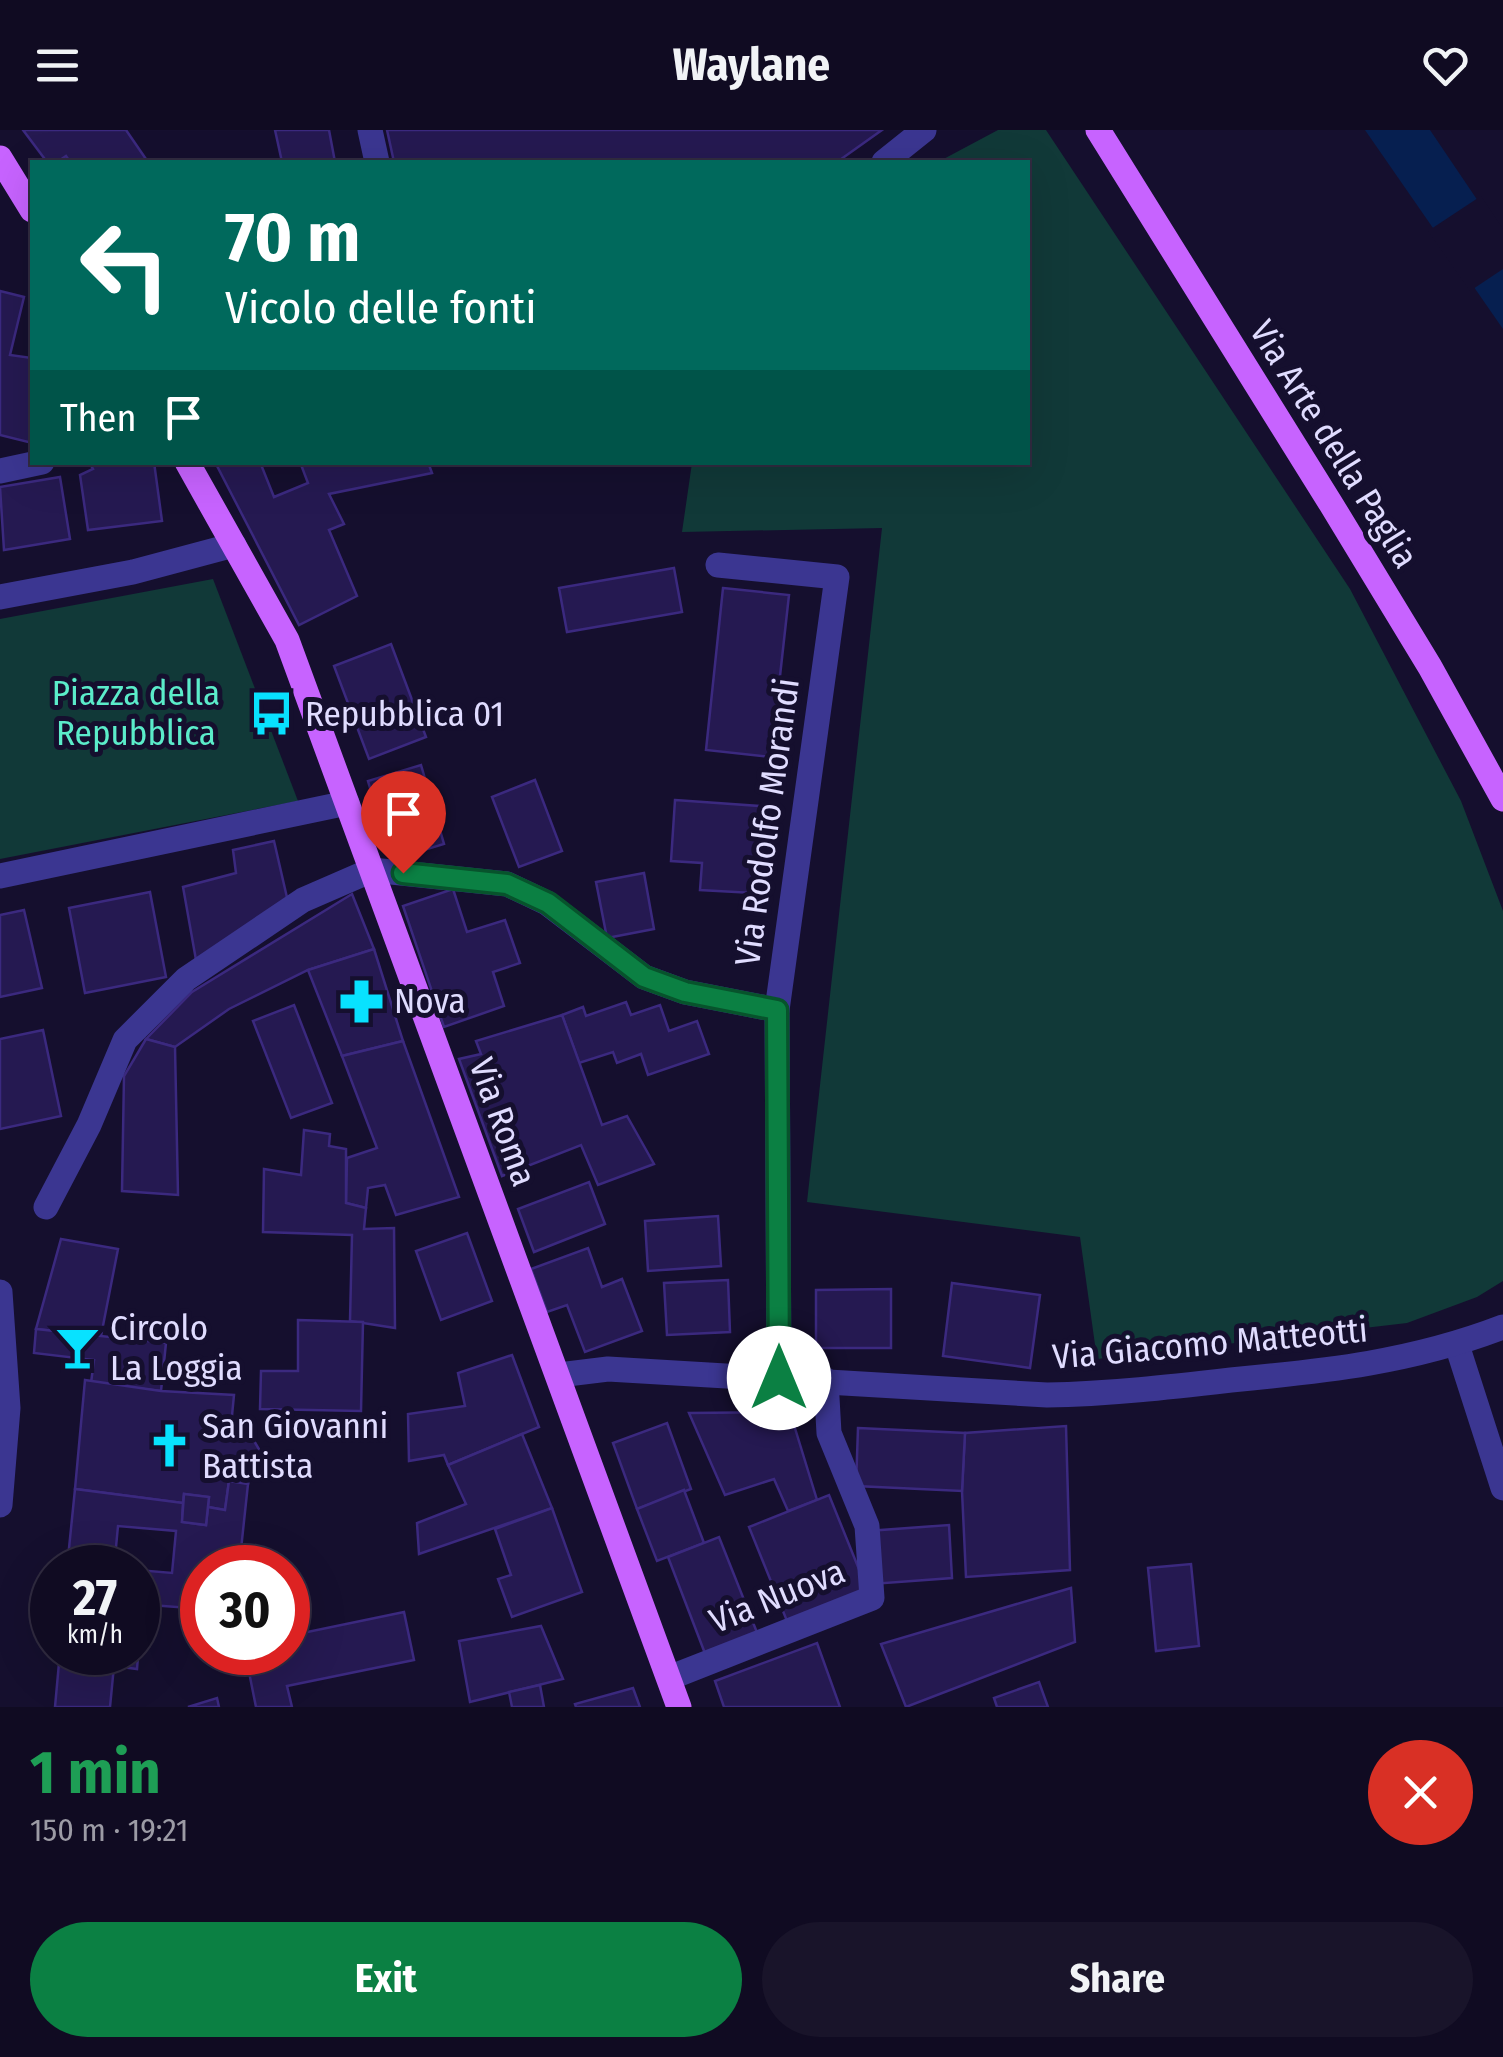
<!DOCTYPE html>
<meta charset="utf-8">
<style>
:root{--surface:#100b22;--page:#19142a;--text:#f1f3f6;--muted:#9c9ba5;--line:#302b40;--accent:#0b8043}
body{margin:0;font-family:"Fira Sans Condensed",sans-serif;background:var(--page);color:var(--text);height:100vh;display:flex;flex-direction:column;font-size:38px;white-space:nowrap}
*{box-sizing:border-box;margin:0}
p{font-size:32px;color:var(--muted)}
.icon{flex:none;width:55px;height:55px;fill:none;stroke:currentColor;stroke-width:2;stroke-linecap:round;stroke-linejoin:round}
.map{position:relative;height:1577px;overflow:hidden}
.details{display:flex;flex-direction:column;background:var(--surface);flex:1}
.details>*{flex:none}
.guide{position:absolute;left:30px;top:30px;width:1000px;height:305px;border-radius:0px;box-shadow:0 10px 40px #0002,0 0 0 2px var(--line);background:#00695c;color:#fff;overflow:hidden}
.speed{position:absolute;left:30px;top:1415px;display:flex;gap:20px;font-size:50px;font-weight:700;text-align:center}
.speed>*{display:grid;place-content:center;width:130px;height:130px;border-radius:50%;background:var(--surface);box-shadow:0 10px 40px #0002,0 0 0 2px var(--line);line-height:1}
.speed small{font-size:25px;font-weight:400}
.speed .limit{border:15px solid #d22;background:#fff;color:#111}
.pin{position:absolute;display:grid;place-items:center;width:85px;height:85px;color:#fff;margin:-102px -42px;border-radius:50% 50% 50% 0;rotate:-45deg;box-shadow:0 0 10px #0007}
.pin .icon{rotate:45deg}
.me{position:absolute;width:110px;margin:-55px;rotate:0deg;stroke-linejoin:round;filter:drop-shadow(0 0 8px #0008)}
.turn{display:flex;align-items:center;gap:35px;height:210px;padding:0 30px;font-size:45px}
.turn .icon{width:130px;height:130px;stroke-width:2.5}
.turn b{display:block;font-size:70px;line-height:85px}
.then{display:flex;align-items:center;height:95px;padding:0 30px;background:#0003;gap:20px;font-size:38px}
.round{display:grid;place-items:center;flex:none;width:105px;height:105px;border-radius:52px;background:var(--page)}
.overview{display:flex;align-items:center;justify-content:space-between;height:170px;padding:0 30px}
h1{font-size:60px;font-weight:700;line-height:75px;color:#1e9e55}
.primary-button{display:flex;gap:20px;margin-top:auto;padding:20px 30px}
.primary-button a{flex:1;height:115px;border-radius:60px;background:var(--accent);color:#fff;font-size:40px;font-weight:700;line-height:115px;text-align:center}
.primary-button a+a{background:var(--page);color:var(--text)}
header{display:flex;justify-content:space-between;align-items:center;height:130px;padding:0 30px;background:var(--surface);font-size:45px;font-weight:700}
.map>svg:first-child{display:block}
</style>
<header><svg class="icon" aria-label="menu" viewBox="0 0 24 24"><path d="M4 6h16M4 12h16M4 18h16"/></svg>Waylane<svg class="icon" aria-label="heart" viewBox="0 0 24 24"><path d="M12 20l-8-8c-3-5 5-10 8-4 3-6 11-1 8 4z"/></svg></header>
<div class="map">
<svg width="1503" height="1577" viewBox="0 0 1503 1577">
<rect width="100%" height="100%" fill="#150f2e"/>
<!-- green -->
<g fill="#113938">
<path d="M998 0H1046L1350 459 1461 671 1503 781V1151L1477 1167 1407 1193 1097 1229 1080 1107 807 1072 882 398 682 402 692 333 1028 332V32H938Z"/>
<path d="M213 449 298 671 0 729V489Z"/>
</g>
<!-- water -->
<path fill="#061f50" d="M1365 0H1430L1503 108V199Z"/>
<!-- pier -->
<path fill="#150f2e" d="M1481 66 1503 99V139L1470 161 1428 101Z"/>
<!-- building -->
<g fill="#251951" stroke="#3b297f" stroke-width="2.5">
<path d="M23 0H126L148 32H70L66 26 57 32H47Z"/>
<path d="M275 0H329L335 32H282Z"/>
<path d="M387 0H882L837 32H394Z"/>
<path d="M0 161 24 167 10 225 32 228V313L0 305Z"/>
<path d="M89 332H154L162 391 88 400 80 345 93 339Z"/>
<path d="M215 332H260L274 367 308 353 300 332H428L432 343 329 364 344 394 329 400 357 466 299 495Z"/>
<path d="M60 347 70 409 4 420 0 357Z"/>
<path d="M674 438 682 482 567 502 559 458Z"/>
<path d="M723 458 789 465 771 627 706 620Z"/>
<path d="M391 514 426 607 369 629 334 536Z"/>
<path d="M421 635 444 714 391 730 368 651Z"/>
<path d="M535 650 562 721 519 737 492 667Z"/>
<path d="M675 670 759 676 753 763 700 760 702 733 671 731Z"/>
<path d="M274 711 288 772 196 830 183 757 236 743 233 720Z"/>
<path d="M644 743 654 799 607 808 596 752Z"/>
<path d="M453 759 467 802 505 790 520 833 493 842 504 876 444 897 403 776Z"/>
<path d="M150 762 166 847 85 863 69 778Z"/>
<path d="M352 764 374 819 308 840 229 879 175 917 146 909 192 862Z"/>
<path d="M24 780 42 858 0 867V785Z"/>
<path d="M374 819 403 911 342 926 308 840Z"/>
<path d="M626 872 631 885 660 875 669 901 697 891 709 924 648 945 641 924 617 933 613 922 579 933 562 885 583 877 586 886Z"/>
<path d="M294 875 332 973 291 988 253 891Z"/>
<path d="M562 885 602 995 627 986 654 1034 598 1055 581 1015 502 1046 459 929 481 924 476 911Z"/>
<path d="M43 900 61 986 0 999V909Z"/>
<path d="M146 909 175 917 178 1065 122 1061 124 946Z"/>
<path d="M403 911 459 1067 396 1085 385 1055 368 1058 366 1078 346 1073 347 1028 377 1018 342 926Z"/>
<path d="M304 1000 330 1004 329 1016 346 1019V1073L366 1078 364 1099 394 1098 395 1198 350 1191 352 1105 263 1102 264 1039 301 1045Z"/>
<path d="M589 1052 605 1094 534 1122 518 1079Z"/>
<path d="M718 1086 721 1136 648 1141 645 1091Z"/>
<path d="M467 1103 492 1171 441 1190 416 1121Z"/>
<path d="M61 1109 118 1119 101 1206 36 1199Z"/>
<path d="M588 1118 602 1157 622 1149 642 1201 585 1222 567 1175 547 1182 531 1139Z"/>
<path d="M728 1150 730 1202 667 1205 664 1153Z"/>
<path d="M952 1153 1040 1165 1030 1238 943 1226Z"/>
<path d="M891 1159V1218H816V1160Z"/>
<path d="M298 1190 363 1192 361 1281 260 1279 261 1241H298Z"/>
<path d="M36 1199 166 1213 161 1261 91 1253 94 1230 34 1223Z"/>
<path d="M512 1225 539 1297 448 1335 444 1325 409 1331 408 1284 465 1276 458 1243Z"/>
<path d="M85 1250 161 1261 234 1265 231 1296 250 1304 260 1321 261 1328 251 1341 248 1354 229 1351 225 1380 208 1377 209 1367 184 1364 183 1373 75 1359Z"/>
<path d="M790 1282 817 1370 788 1381 774 1349 725 1365 689 1283Z"/>
<path d="M667 1293 691 1359 637 1379 613 1313Z"/>
<path d="M1066 1296 1070 1440 966 1447 962 1361 965 1303Z"/>
<path d="M858 1298 965 1303 962 1361 856 1356Z"/>
<path d="M522 1304 552 1378 419 1424 417 1393 466 1374 448 1335Z"/>
<path d="M229 1351 248 1354 239 1438H202V1479L138 1474V1440L172 1443 176 1401 118 1396 114 1438H67L75 1359 183 1373 182 1392 206 1395 208 1377 225 1380Z"/>
<path d="M684 1360 704 1413 657 1431 637 1379Z"/>
<path d="M184 1364 209 1367 206 1395 182 1392Z"/>
<path d="M829 1365 869 1464 789 1496 749 1397Z"/>
<path d="M552 1378 582 1462 512 1487 498 1449 511 1445 495 1399Z"/>
<path d="M949 1395 952 1448 872 1454 868 1401Z"/>
<path d="M719 1407 758 1505 706 1526 668 1427Z"/>
<path d="M1191 1434 1199 1516 1156 1521 1148 1438Z"/>
<path d="M1071 1458 1075 1512 906 1577 881 1514Z"/>
<path d="M138 1474 142 1475 137 1539 114 1536 110 1577H55L60 1522H138Z"/>
<path d="M404 1482 414 1530 287 1556 292 1577H256L245 1522H288V1506Z"/>
<path d="M541 1496 563 1549 470 1572 459 1511Z"/>
<path d="M817 1513 840 1577H724L715 1551Z"/>
<path d="M1039 1552 1048 1577H997L994 1568Z"/>
<path d="M540 1555 544 1577H512L509 1562Z"/>
<path d="M633 1558 640 1577H576L575 1574Z"/>
<path d="M217 1568 219 1577H188Z"/>
</g>
<g fill="none" stroke-linecap="round" stroke-linejoin="round">
<!-- minor -->
<g stroke="#3b3691" stroke-width="25">
<path d="M370 0 377 32"/>
<path d="M884 32 924 0"/>
<path d="M0 341 42 332"/>
<path d="M718 435 837 447 777 880 779 1248"/>
<path d="M0 467 133 442 234 415"/>
<path d="M0 746 347 673"/>
<path d="M46 1077 89 995 125 910 186 849 303 770 372 740 507 754 547 773 644 847 685 862 777 880"/>
<path d="M0 1162 8 1278 0 1375"/>
<path d="M1457 1215 1503 1358"/>
<path d="M559 1245 608 1239 1047 1265C1109 1264 1170 1257 1231 1250 1327 1241 1412 1232 1503 1197"/>
<path d="M669 1548 872 1468 867 1396 829 1303 826 1250"/>
</g>
<!-- major -->
<g stroke="#c763ff" stroke-width="25">
<path d="M1098 0 1331 374 1430 537 1503 669"/>
<path d="M0 28 32 80"/>
<path d="M187 332 287 510 679 1577"/>
</g>
</g>
<g fill="none" stroke-linecap="round" stroke-linejoin="round">
<defs>
<path id="route" d="M403 743 507 754 548 773 644 847 685 862 777 880 779 1248"/>
</defs>
<!-- route casing -->
<use href="#route" stroke="#07532c" stroke-width="25"/>
<!-- route -->
<use href="#route" stroke="#0b8043" stroke-width="18"/>
</g>
<!-- icons -->
<defs>
<symbol id="bus-bare" viewBox="-9 -9 18 18"><path d="M-5-6H5V4H4V6H2V4H-2V6H-4V4H-5ZM-3.5-4V0h7V-4ZM-3.5 1.2v1.5H-2V1.2ZM2 1.2v1.5H3.5V1.2Z" fill="#08e2ff" stroke="#150f2e" stroke-width="2.5" paint-order="stroke"/></symbol>
<symbol id="pharmacy-bare" viewBox="-9 -9 18 18"><path d="M-2-6h4v4h4v4h-4v4h-4v-4h-4v-4h4Z" fill="#08e2ff" stroke="#150f2e" stroke-width="2.5" paint-order="stroke"/></symbol>
<symbol id="bar-bare" viewBox="-9 -9 18 18"><path d="M-6-5H6L.8 .8V4.5H3.5V6h-7V4.5H-.8V.8Z" fill="#08e2ff" stroke="#150f2e" stroke-width="2.5" paint-order="stroke"/></symbol>
<symbol id="church-bare" viewBox="-9 -9 18 18"><path d="M-1.2-6h2.4v3.5h3.3v2.4h-3.3V6h-2.4V-.1h-3.3v-2.4h3.3Z" fill="#08e2ff" stroke="#150f2e" stroke-width="2.5" paint-order="stroke"/></symbol>
</defs>
<g fill-rule="evenodd">
<use href="#bus-bare" x="240" y="552" width="63" height="63"/>
<use href="#pharmacy-bare" x="330" y="840" width="63" height="63"/>
<use href="#bar-bare" x="46" y="1186" width="63" height="63"/>
<use href="#church-bare" x="138" y="1284" width="63" height="63"/>
</g>
<g text-anchor="middle" dominant-baseline="central" stroke-width="10" stroke-linejoin="round" paint-order="stroke">
<!-- street labels -->
<g font-size="35" fill="#e0dcff" stroke="#150f2e">
<text transform="translate(1334 314) rotate(58)">Via Arte della Paglia</text>
<text transform="translate(767 692) rotate(-82)">Via Rodolfo Morandi</text>
<text transform="translate(503 992) rotate(70)">Via Roma</text>
<text transform="translate(1210 1213) rotate(-5)">Via Giacomo Matteotti</text>
<text transform="translate(777 1466) rotate(-22)">Via Nuova</text>
</g>
<!-- park labels -->
<g font-size="35" fill="#5becca" stroke="#150f2e">
<text x="136" y="563">Piazza della<tspan x="136" dy="40">Repubblica</tspan></text>
</g>
<!-- poi labels -->
<g font-size="35" fill="#e0dcff" stroke="#150f2e" text-anchor="start">
<text x="305" y="584">Repubblica 01</text>
<text x="394" y="871">Nova</text>
<text x="110" y="1198">Circolo<tspan x="110" dy="40">La Loggia</tspan></text>
<text x="202" y="1296">San Giovanni<tspan x="202" dy="40">Battista</tspan></text>
</g>
</g>
</svg>
<div class="speed"><div>27<small>km/h</small></div><div class="limit">30</div></div>
<div class="pin" style="left:403px;top:743px;background:#d93025"><svg class="icon" aria-label="arrive" viewBox="0 0 24 24"><path d="M6 21V4h12l-3 4 3 4H6"/></svg></div>
<svg class="me" style="left:779px;top:1248px" viewBox="-20 -20 40 40"><circle r="19" fill="#fff"/><path d="M0-13L10 11 0 6-10 11z" fill="#0b8043"/></svg>
<div class="guide">
<div class="turn"><svg class="icon" aria-label="left" viewBox="0 0 24 24"><path d="M17 20v-9H6M10 6l-5 5 5 5"/></svg><div><b>70 m</b>Vicolo delle fonti</div></div>
<div class="then">Then<svg class="icon" aria-label="arrive" viewBox="0 0 24 24"><path d="M6 21V4h12l-3 4 3 4H6"/></svg></div>
</div>
</div>
<section class="details">
<div class="overview"><div><h1>1 min</h1><p>150 m · 19:21</p></div><a class="round" style="background:#d93025;color:#fff"><svg class="icon" aria-label="close" viewBox="0 0 24 24"><path d="M6 6l12 12M18 6L6 18"/></svg></a></div>
<div class="primary-button"><a>Exit</a><a>Share</a></div>
</section>
